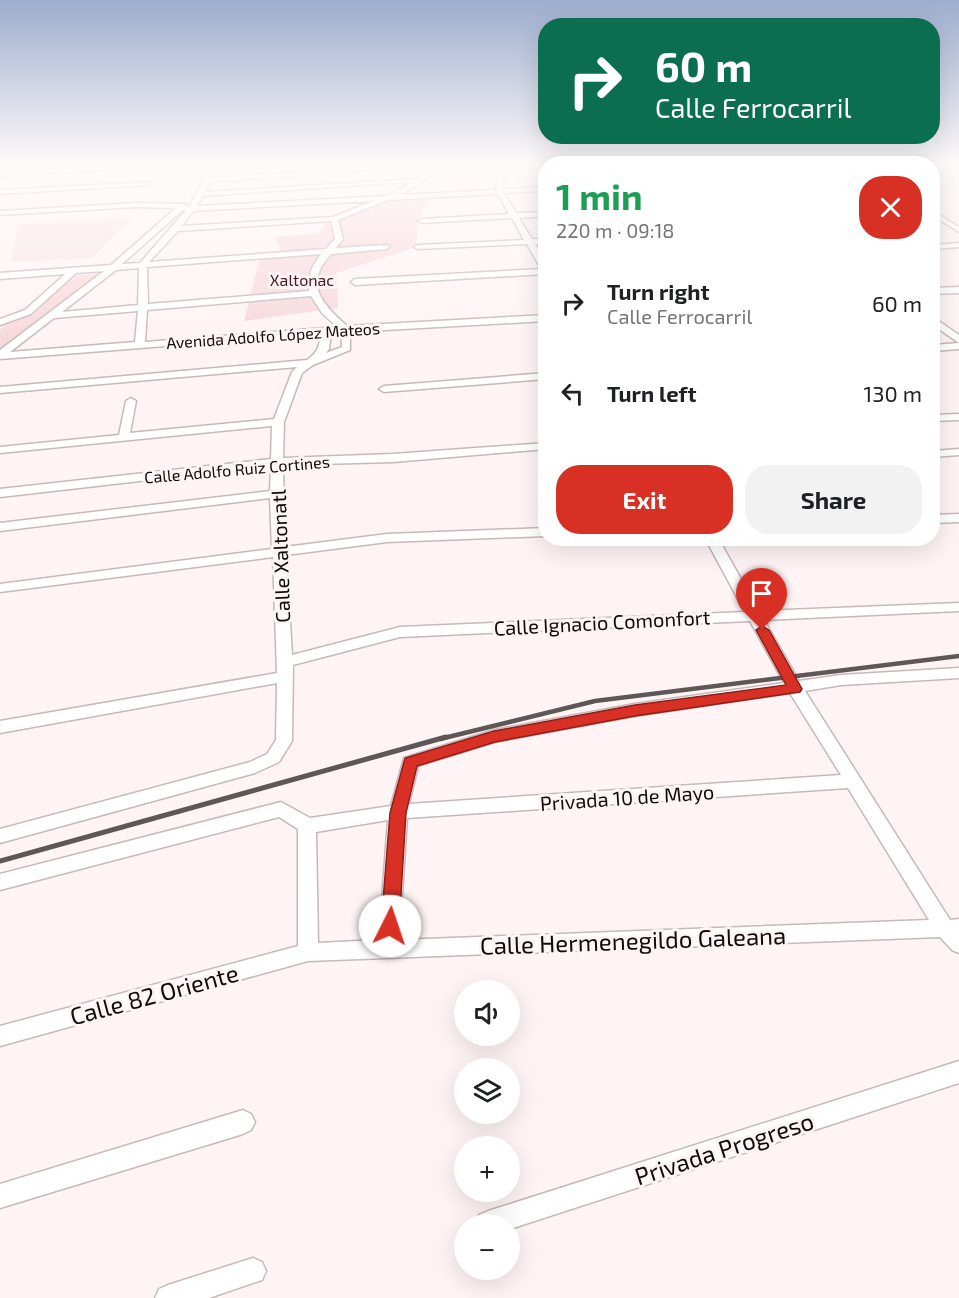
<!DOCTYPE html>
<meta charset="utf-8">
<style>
:root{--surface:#fff;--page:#f2f2f2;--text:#202124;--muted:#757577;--accent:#d93025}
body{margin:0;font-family:"Exo 2",sans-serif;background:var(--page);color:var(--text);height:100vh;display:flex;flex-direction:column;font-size:22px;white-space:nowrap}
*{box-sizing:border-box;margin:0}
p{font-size:20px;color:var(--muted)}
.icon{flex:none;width:33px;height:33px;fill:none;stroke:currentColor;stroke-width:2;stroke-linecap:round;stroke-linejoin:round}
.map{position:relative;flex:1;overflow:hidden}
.panel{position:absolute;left:538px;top:156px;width:402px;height:390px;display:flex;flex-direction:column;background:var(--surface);border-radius:24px;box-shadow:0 6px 24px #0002}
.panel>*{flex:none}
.hud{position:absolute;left:538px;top:18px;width:402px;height:126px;border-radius:24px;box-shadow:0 6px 24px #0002;background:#0b6e4f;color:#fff;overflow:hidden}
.fabs{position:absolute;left:454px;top:980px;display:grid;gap:12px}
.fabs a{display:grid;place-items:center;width:66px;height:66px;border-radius:50%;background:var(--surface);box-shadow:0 6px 24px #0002;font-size:30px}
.pin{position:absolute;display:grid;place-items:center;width:51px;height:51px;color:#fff;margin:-62px -26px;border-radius:50% 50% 50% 0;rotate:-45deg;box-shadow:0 0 6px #0007}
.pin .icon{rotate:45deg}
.me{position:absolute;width:66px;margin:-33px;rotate:4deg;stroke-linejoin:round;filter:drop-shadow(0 0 4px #0008)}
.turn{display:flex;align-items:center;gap:21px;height:126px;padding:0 18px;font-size:27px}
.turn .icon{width:78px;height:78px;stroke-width:2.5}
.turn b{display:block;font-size:42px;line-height:51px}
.round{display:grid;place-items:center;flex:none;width:63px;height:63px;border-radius:24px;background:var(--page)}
.overview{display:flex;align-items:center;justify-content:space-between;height:102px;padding:0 18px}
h1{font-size:36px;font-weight:700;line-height:45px;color:#1e9e55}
.action{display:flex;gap:12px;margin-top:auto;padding:12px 18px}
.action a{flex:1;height:69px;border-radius:24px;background:var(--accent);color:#fff;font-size:24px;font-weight:700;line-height:69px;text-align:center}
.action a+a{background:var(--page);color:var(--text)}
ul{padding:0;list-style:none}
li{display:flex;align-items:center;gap:18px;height:90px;padding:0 18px}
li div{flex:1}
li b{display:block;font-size:22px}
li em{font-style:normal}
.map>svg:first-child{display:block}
</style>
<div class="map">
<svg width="959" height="1298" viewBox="0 0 959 1298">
<rect width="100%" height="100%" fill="#fef4f5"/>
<!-- built -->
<path fill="#f7e4e6" d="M134 217 92 258 10 262 19 224Z"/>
<!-- green -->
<g fill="#f7d8db">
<path d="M389 200H427L418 221 416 247 336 273 338 308 244 321 260 257 281 251 275 237 319 233C331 208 364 205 389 200Z"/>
<path d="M98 274 0 348V330L7 324 33 315 72 276Z"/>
</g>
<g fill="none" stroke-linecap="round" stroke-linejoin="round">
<defs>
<g id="street">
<path d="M159 164 157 167 0 176V172Z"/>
<path d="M209 164H215L211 178 422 164 433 165 210 182 205 192 418 179 445 164H452L400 195 496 190 498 175 520 164H527L503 177V189L546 187V191L504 193 516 213 546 212V216L519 218 532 239H546V243L535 244 546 263V274L355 285 351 282 355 279 541 269 527 244 418 249 414 247 418 245 524 240 512 218 422 223 418 221 422 219 509 214 498 194 388 200 338 220 343 239 336 248 386 245 390 247 386 249 331 254C303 284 322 304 347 326L546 315V321L350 332V350L313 365 302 373 284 422 283 458 393 454 546 443V449L393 462 283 465 285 547 387 534 546 528V536L387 542 286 555 292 655 400 627 745 612 705 538H718L759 611 959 603V611L764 620 799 681 841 675 959 668V678L841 685 805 691 950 920 959 919V953L952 950 940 937 308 961 0 1046V1026L298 946V829L279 817 0 890V874L281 802 310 818 391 806 404 758 494 730 635 704 784 683 750 621 400 637 293 665 292 741 279 762 255 773 0 843V829L250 762 267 754 276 740 277 683 0 733V721L277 673 273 557 0 592V584L272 549 270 498 0 531V523L270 491 271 466 0 497V489L271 459 272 426 0 453V447L119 435 126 401 131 398 136 401 130 433 274 419 292 372 297 367 0 393V387L307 360C318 352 319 347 321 334L0 359V350L104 271 76 273 31 314 0 325V319L25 310 65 274 0 279V273L111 265 176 208 136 207 0 215V211L136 203 185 204 189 207 203 181ZM390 183H411L386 196 197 206 203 196ZM373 201 333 217 182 226 193 211ZM183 210H186L140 263 122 264ZM331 221 335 239 326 249 149 262 178 231ZM321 254C312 266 307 276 309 291L148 304 147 267ZM139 268 138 305 62 312 116 270ZM311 296 322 313 337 327 145 342 147 310ZM138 311 135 342 10 352 54 318ZM341 332 342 347 326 353 329 349 331 333ZM790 693 841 775 409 804 418 766 495 742 635 716ZM848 788 929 920 399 940 407 818ZM388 820 379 940 318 943 316 832Z"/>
<path d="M959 165V169L933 170V166Z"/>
<path d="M151 182 149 185 0 194V190Z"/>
<path d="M933 211 959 227V232L933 216Z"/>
<path d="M959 243V247L933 249V245Z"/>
<path d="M959 287V293L933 294V288Z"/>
<path d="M933 317 959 335V343L933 325Z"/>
<path d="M959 343V349L933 351V345Z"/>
<path d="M546 373V379L384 392 379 389 384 386Z"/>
<path d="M959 414V420L933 421V415Z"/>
<path d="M959 449V455L933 457V451Z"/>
<path d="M959 514V522L933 523V515Z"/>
<path d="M959 1061V1083L510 1229V1224H475L479 1215 488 1211Z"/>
<path d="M243 1110 251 1114 255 1122 251 1130 243 1134 0 1208V1184Z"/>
<path d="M253 1258 262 1262 266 1271 262 1280 209 1298H155L159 1289 168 1285Z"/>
</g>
</defs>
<!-- street casing -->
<use href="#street" stroke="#c7b8b9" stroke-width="3"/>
<!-- street -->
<use href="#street" fill="#fff" fill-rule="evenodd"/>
<!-- rail-far1 -->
<path stroke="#5d5758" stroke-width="4.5" d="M440 739 595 701 959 656"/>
<!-- rail -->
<path stroke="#5d5758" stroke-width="5" d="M0 861 446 737"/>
</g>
<!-- sky -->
<linearGradient id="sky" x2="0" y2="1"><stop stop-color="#9dadce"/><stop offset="0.48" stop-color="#fffafa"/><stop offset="1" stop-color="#fffafa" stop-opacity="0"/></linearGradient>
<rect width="959" height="345" fill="url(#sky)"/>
<!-- route -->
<path fill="#d93025" stroke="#8d1f18" stroke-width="1.5" d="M762 626 769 630 802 689 800 692 635 716 495 742 417 766 406 813 399 926 396 931 390 933 383 931 381 926 390 813 405 758 494 731 635 705 786 685 756 630Z"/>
<g text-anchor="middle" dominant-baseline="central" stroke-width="6" stroke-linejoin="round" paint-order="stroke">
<!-- far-park labels -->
<g font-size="16" fill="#4d1722" stroke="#fef4f5">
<text x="302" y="279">Xaltonac</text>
</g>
<!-- far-street labels -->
<g font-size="16" fill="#100b0c" stroke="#fef4f5">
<text transform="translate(273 335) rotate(-4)">Avenida Adolfo López Mateos</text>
<text transform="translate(237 469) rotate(-5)">Calle Adolfo Ruiz Cortines</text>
</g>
<!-- street labels -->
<g font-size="20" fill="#100b0c" stroke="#fef4f5">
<text transform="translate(280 556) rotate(-92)">Calle Xaltonatl</text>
<text transform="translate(602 622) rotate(-3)">Calle Ignacio Comonfort</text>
<text transform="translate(627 797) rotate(-4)">Privada 10 de Mayo</text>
</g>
<!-- near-street labels -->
<g font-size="24" fill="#100b0c" stroke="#fef4f5">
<text transform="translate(633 940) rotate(-2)">Calle Hermenegildo Galeana</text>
<text transform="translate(154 994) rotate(-15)">Calle 82 Oriente</text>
<text transform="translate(724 1148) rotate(-18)">Privada Progreso</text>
</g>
</g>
</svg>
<div class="fabs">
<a><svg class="icon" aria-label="sound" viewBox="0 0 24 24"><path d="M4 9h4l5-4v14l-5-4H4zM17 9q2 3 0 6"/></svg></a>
<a><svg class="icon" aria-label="layers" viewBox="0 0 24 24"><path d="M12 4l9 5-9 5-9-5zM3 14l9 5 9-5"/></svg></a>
<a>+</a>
<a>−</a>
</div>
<div class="pin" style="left:762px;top:630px;background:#d93025"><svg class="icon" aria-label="arrive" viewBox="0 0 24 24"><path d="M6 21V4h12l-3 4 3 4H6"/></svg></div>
<svg class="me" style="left:390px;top:926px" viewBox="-20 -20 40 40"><circle r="19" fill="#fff"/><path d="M0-13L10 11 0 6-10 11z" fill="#d93025"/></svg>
<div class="hud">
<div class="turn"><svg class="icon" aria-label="right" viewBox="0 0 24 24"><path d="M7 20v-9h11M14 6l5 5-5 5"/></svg><div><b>60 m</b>Calle Ferrocarril</div></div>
</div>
<section class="panel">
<div class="overview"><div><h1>1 min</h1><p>220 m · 09:18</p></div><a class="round" style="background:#d93025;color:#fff"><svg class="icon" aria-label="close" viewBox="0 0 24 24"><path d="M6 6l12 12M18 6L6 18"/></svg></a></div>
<ul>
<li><svg class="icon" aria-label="right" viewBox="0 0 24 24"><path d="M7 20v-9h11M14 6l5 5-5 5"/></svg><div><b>Turn right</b><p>Calle Ferrocarril</p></div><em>60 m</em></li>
<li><svg class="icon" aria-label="left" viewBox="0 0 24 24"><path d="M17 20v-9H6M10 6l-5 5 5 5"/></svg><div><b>Turn left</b></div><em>130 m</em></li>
</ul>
<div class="action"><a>Exit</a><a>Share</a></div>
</section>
</div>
